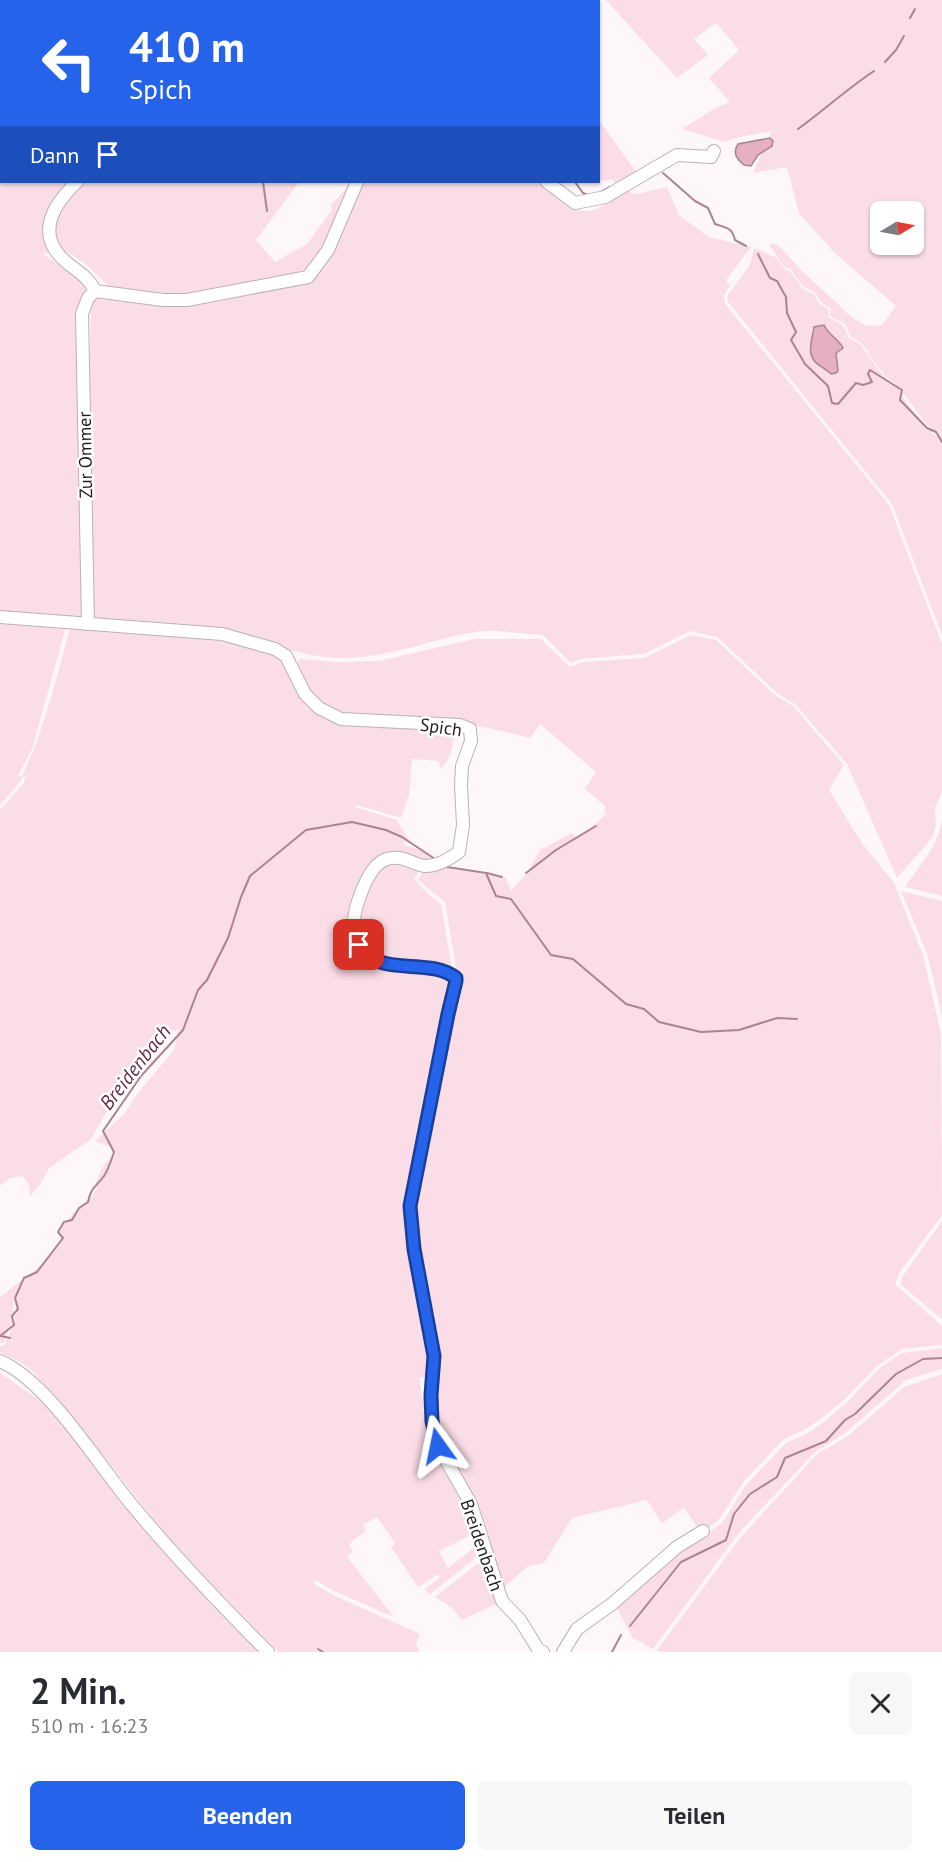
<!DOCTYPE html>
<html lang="de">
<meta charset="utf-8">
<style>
:root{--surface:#fff;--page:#f7f7f7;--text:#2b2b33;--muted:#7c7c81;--accent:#2563eb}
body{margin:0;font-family:"PT Sans",sans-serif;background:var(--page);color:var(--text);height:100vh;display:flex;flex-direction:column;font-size:22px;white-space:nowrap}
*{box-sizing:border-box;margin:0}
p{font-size:20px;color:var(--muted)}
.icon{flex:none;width:33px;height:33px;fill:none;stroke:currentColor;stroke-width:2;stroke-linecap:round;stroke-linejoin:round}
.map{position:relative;height:1652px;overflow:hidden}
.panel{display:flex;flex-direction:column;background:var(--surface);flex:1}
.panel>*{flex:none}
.guide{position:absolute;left:0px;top:0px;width:600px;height:183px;box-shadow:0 2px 4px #0004;background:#2563eb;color:#fff;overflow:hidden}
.needle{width:39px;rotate:80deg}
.buttons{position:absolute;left:870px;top:201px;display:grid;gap:12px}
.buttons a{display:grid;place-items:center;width:54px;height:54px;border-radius:9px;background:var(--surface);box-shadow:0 2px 4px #0004;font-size:30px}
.pin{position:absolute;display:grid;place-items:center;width:51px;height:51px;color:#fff;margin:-26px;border-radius:12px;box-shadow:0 3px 9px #0006}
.me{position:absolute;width:66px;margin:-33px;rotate:348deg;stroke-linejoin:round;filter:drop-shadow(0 0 4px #0008)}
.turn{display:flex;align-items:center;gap:21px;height:126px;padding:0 30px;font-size:27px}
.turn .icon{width:78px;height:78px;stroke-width:2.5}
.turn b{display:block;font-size:42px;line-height:51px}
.then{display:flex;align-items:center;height:57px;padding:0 30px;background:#0003;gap:12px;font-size:22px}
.round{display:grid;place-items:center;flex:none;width:63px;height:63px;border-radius:9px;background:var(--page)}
.overview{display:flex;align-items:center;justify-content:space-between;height:102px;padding:0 30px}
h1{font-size:36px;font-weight:700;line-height:45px}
.action{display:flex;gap:12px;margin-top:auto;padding:12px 30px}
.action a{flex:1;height:69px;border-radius:9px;background:var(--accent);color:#fff;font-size:24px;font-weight:700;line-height:69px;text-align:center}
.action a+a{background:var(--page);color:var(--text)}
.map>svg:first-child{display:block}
</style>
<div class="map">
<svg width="942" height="1652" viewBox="0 0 942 1652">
<rect width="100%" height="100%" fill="#fef7f9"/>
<!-- green -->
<g fill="#fbdde7" fill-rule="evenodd">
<path d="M0 0H568L2 2V182H299L256 240 275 262 307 244 332 210 331 205 352 182 326 245 301 277 222 287 197 294 157 296 108 286 89 267 68 252 43 254C65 269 72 270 89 292L84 304 83 621 0 614Z"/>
<path d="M606 0H942V439L926 423 903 393 904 391 885 376 868 354 869 352 860 342 851 337 845 324 830 316 831 309 821 302 814 292 803 286 790 269 783 266 769 244H777L804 273 854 319 867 326 882 325 896 306 835 253 799 213 787 167 753 173 772 131 735 138 725 142 682 129 712 110 730 102 709 78 739 50 716 23 694 39 708 55 677 78ZM880 212H914V244H880Z"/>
<path d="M598 119 639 176 616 185 612 179 602 181 599 179Z"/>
<path d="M360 182H541C553 193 571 213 589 211 598 210 618 196 627 191L637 194 667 187 679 215 709 237 751 247 726 280 730 286 724 295 725 304 889 505 942 644V791L935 808 936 826 932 838 897 878 847 764 796 705 777 693 717 637 690 631 644 654 581 659 571 663 543 635C521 634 497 629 475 632 428 640 390 658 341 658 313 658 288 648 261 644 204 634 146 629 89 621L87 435 91 311 95 299 98 296 152 303 300 285 309 281Z"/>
<path d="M754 248 777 258 782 267 789 271 798 281 801 288 813 294 819 303 829 310 828 317 843 325 849 338 860 344 883 376 902 391 900 393C908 405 930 434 942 440V635L892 504 728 302 727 296 750 265Z"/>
<path d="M0 619 67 623 32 749 18 776H22C45 728 57 676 71 624L209 636 278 655 317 710 456 729C453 742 452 760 441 768L438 761 412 759 409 795 401 818 356 805 355 807 397 820 411 844 404 841 403 845 421 850 437 862 424 863 414 879 428 894 441 904 453 974 436 970 454 982 411 1180 431 1377 419 1378 422 1398 430 1397 452 1478 477 1532 439 1551 448 1568 480 1543 482 1549 472 1561 429 1595 425 1589 440 1578 438 1574 418 1587 391 1547 395 1543 377 1517 363 1525 366 1531 352 1541 349 1546 353 1551 347 1557 394 1617 332 1590 316 1580 314 1584 335 1596 420 1634 416 1643 419 1652H278L178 1550 58 1399 27 1366 0 1352V1346L5 1345 15 1320 16 1297 25 1280 53 1253 63 1237 60 1231 68 1219 90 1199 97 1188 96 1182 105 1163 115 1155 113 1148 95 1141 125 1113 137 1094 174 1050 179 1029 166 1033 131 1070 91 1139 49 1168 41 1183 30 1196 29 1184 22 1176 10 1178 0 1186V810L24 783 25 777H22L21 781 0 805Z"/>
<path d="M691 635 716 640 776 696 793 706 844 765 829 790 862 843 894 883 924 958 941 1035 942 1215 900 1272 895 1284 942 1326V1345L902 1349 877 1366 845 1399 823 1417 806 1429 783 1440 743 1482 719 1520 677 1551 700 1531 684 1508 662 1523 647 1500 572 1518 544 1563 528 1566 500 1591 439 1439 414 1208 457 974 445 902 418 880 426 866 446 865 447 868 506 878 511 891 528 872 540 850 572 833 576 837 593 826 606 814 604 810 605 806 585 789 596 772 540 724 530 738C512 734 494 728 476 726 432 720 352 731 318 701 307 691 302 679 296 666L299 659 341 662 379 661 474 639H541L570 667 583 662 644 658Z"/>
<path d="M942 818V896L905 887C920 865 939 846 942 818Z"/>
<path d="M901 891 942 901V1017L928 956Z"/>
<path d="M942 1221V1319L900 1284 903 1276Z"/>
<path d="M23 1279 14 1297 13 1318 4 1343H0V1297Z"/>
<path d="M942 1348V1369L903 1381V1383L845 1433 814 1453 738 1534 653 1649 633 1638 615 1604 661 1567 722 1523 746 1485 786 1443 808 1433 825 1421 847 1402 881 1367 902 1353Z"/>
<path d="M0 1373 48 1406 264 1652H0Z"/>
<path d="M942 1374V1652H660L657 1650 741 1537 817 1454 848 1436 904 1387Z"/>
<path d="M482 1563 486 1565 500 1602 462 1620 451 1607 435 1597 477 1564Z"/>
</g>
<!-- water -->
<g fill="#e4b0c2" stroke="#aa8491" stroke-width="1.5">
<path d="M770 138 773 141 772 146 758 155 751 166 744 165C737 159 732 153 738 144Z"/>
<path d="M824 325C829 336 838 338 843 348L836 353 838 371 836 373 831 374C827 370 823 368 819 365 805 356 812 341 814 327Z"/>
</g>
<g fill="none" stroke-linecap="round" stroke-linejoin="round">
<!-- stream -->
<g stroke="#aa8491" stroke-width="2">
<path d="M258 0 259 2"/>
<path d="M278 0 279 2"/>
<path d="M263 2 267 0"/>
<path d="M0 15 2 16"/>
<path d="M910 18 915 9"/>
<path d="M885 62 896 50 904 36"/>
<path d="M798 129C824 110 847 89 874 71"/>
<path d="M663 173 695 201 708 208 715 224C726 228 732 227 735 240L746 246"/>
<path d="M263 182 267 211"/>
<path d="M575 182 583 193 588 195"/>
<path d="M599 193 610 187"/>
<path d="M758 254 770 278 777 281 786 297 787 313 796 332 791 340 805 364 828 386 832 403 838 404 856 383 863 385 872 382 868 374 870 370 902 390 900 400 927 428 936 432 942 442"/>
<path d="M447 867 486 873 496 896 511 899 551 955 573 959 626 1004 644 1009 659 1022 701 1032 739 1030 777 1018 797 1019"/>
<path d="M487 873 502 877"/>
<path d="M526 873 556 850 596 826"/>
<path d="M0 1336 14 1325 12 1316 18 1309 15 1298 24 1278 37 1272 63 1238 58 1232 64 1222 72 1220 79 1208 88 1202C91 1187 96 1187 104 1176 109 1168 111 1161 114 1152L103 1131 141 1076 183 1030 198 990 207 980 228 938 241 897 250 876 306 830 352 822 386 830 402 837 435 859"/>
<path d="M1 1336 10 1338"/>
<path d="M630 1626 681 1562 726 1540 734 1514 750 1494 777 1477 785 1458 826 1441 845 1420 855 1414 896 1374 923 1359 942 1358"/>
<path d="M318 1649 323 1652"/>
<path d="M612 1652 621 1635"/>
</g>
<defs>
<g id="minor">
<path d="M77 182C59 199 38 225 56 251 67 268 86 271 95 291"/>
<path d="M547 182 575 203 605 197 677 155 711 157 714 151"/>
<path d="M95 291 163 300H187L308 277 328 250 357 182"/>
<path d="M0 617 222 634 275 649 286 656 305 694 319 708 341 719 460 725 470 729 471 741 462 766 461 785 463 825 459 852C449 859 438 866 425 866 416 865 408 859 399 858 379 855 370 872 363 888 358 901 353 913 354 928 356 940 361 952 372 959 396 973 430 958 456 978L410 1206 414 1249 434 1356 431 1395 432 1421 438 1446 471 1504 502 1601 520 1620 538 1649 543 1652"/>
<path d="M88 624 82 314 88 298 95 291"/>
<path d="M0 1361C48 1382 97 1463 132 1505 174 1556 221 1605 268 1652"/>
<path d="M563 1652 577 1629 612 1604 677 1547 703 1531"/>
</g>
</defs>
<!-- minor casing -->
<use href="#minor" stroke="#bcb1b5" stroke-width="14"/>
<!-- minor -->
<use href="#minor" stroke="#fff" stroke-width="12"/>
</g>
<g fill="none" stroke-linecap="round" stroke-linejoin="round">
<defs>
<path id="route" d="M359 945C379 979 428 956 456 978V981L448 1014 410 1206 414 1249 434 1356 431 1395 432 1421 438 1446"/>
</defs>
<!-- route casing -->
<use href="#route" stroke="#184099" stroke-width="15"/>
<!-- route -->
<use href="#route" stroke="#2563eb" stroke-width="10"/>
</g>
<g text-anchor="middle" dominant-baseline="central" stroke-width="5" stroke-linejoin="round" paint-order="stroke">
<!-- street labels -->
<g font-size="18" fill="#211d1e" stroke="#fff">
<text transform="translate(85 455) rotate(-91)">Zur Ommer</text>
<text transform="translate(441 727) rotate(8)">Spich</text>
<text transform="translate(482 1545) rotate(71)">Breidenbach</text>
</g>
<!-- water labels -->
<g font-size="20" font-style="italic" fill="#662943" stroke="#fff">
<text transform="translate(135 1067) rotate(-52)">Breidenbach</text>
</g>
</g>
</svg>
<div class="buttons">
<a><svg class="needle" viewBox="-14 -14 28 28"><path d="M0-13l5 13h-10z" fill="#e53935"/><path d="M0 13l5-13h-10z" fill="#7c7c81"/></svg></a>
</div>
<div class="pin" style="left:359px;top:945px;background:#d93025"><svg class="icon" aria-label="arrive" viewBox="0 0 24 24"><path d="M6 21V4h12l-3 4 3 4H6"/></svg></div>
<svg class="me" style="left:438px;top:1446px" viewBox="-20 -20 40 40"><path d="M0-17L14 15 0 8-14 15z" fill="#2563eb" stroke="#fff" stroke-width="4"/></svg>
<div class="guide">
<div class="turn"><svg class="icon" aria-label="left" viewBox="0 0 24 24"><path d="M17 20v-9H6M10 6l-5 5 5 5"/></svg><div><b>410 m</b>Spich</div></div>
<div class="then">Dann<svg class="icon" aria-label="arrive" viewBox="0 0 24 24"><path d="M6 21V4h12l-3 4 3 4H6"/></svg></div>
</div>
</div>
<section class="panel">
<div class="overview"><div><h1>2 Min.</h1><p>510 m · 16:23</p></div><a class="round"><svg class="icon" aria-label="close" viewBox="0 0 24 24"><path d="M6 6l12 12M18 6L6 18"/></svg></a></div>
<div class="action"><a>Beenden</a><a>Teilen</a></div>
</section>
